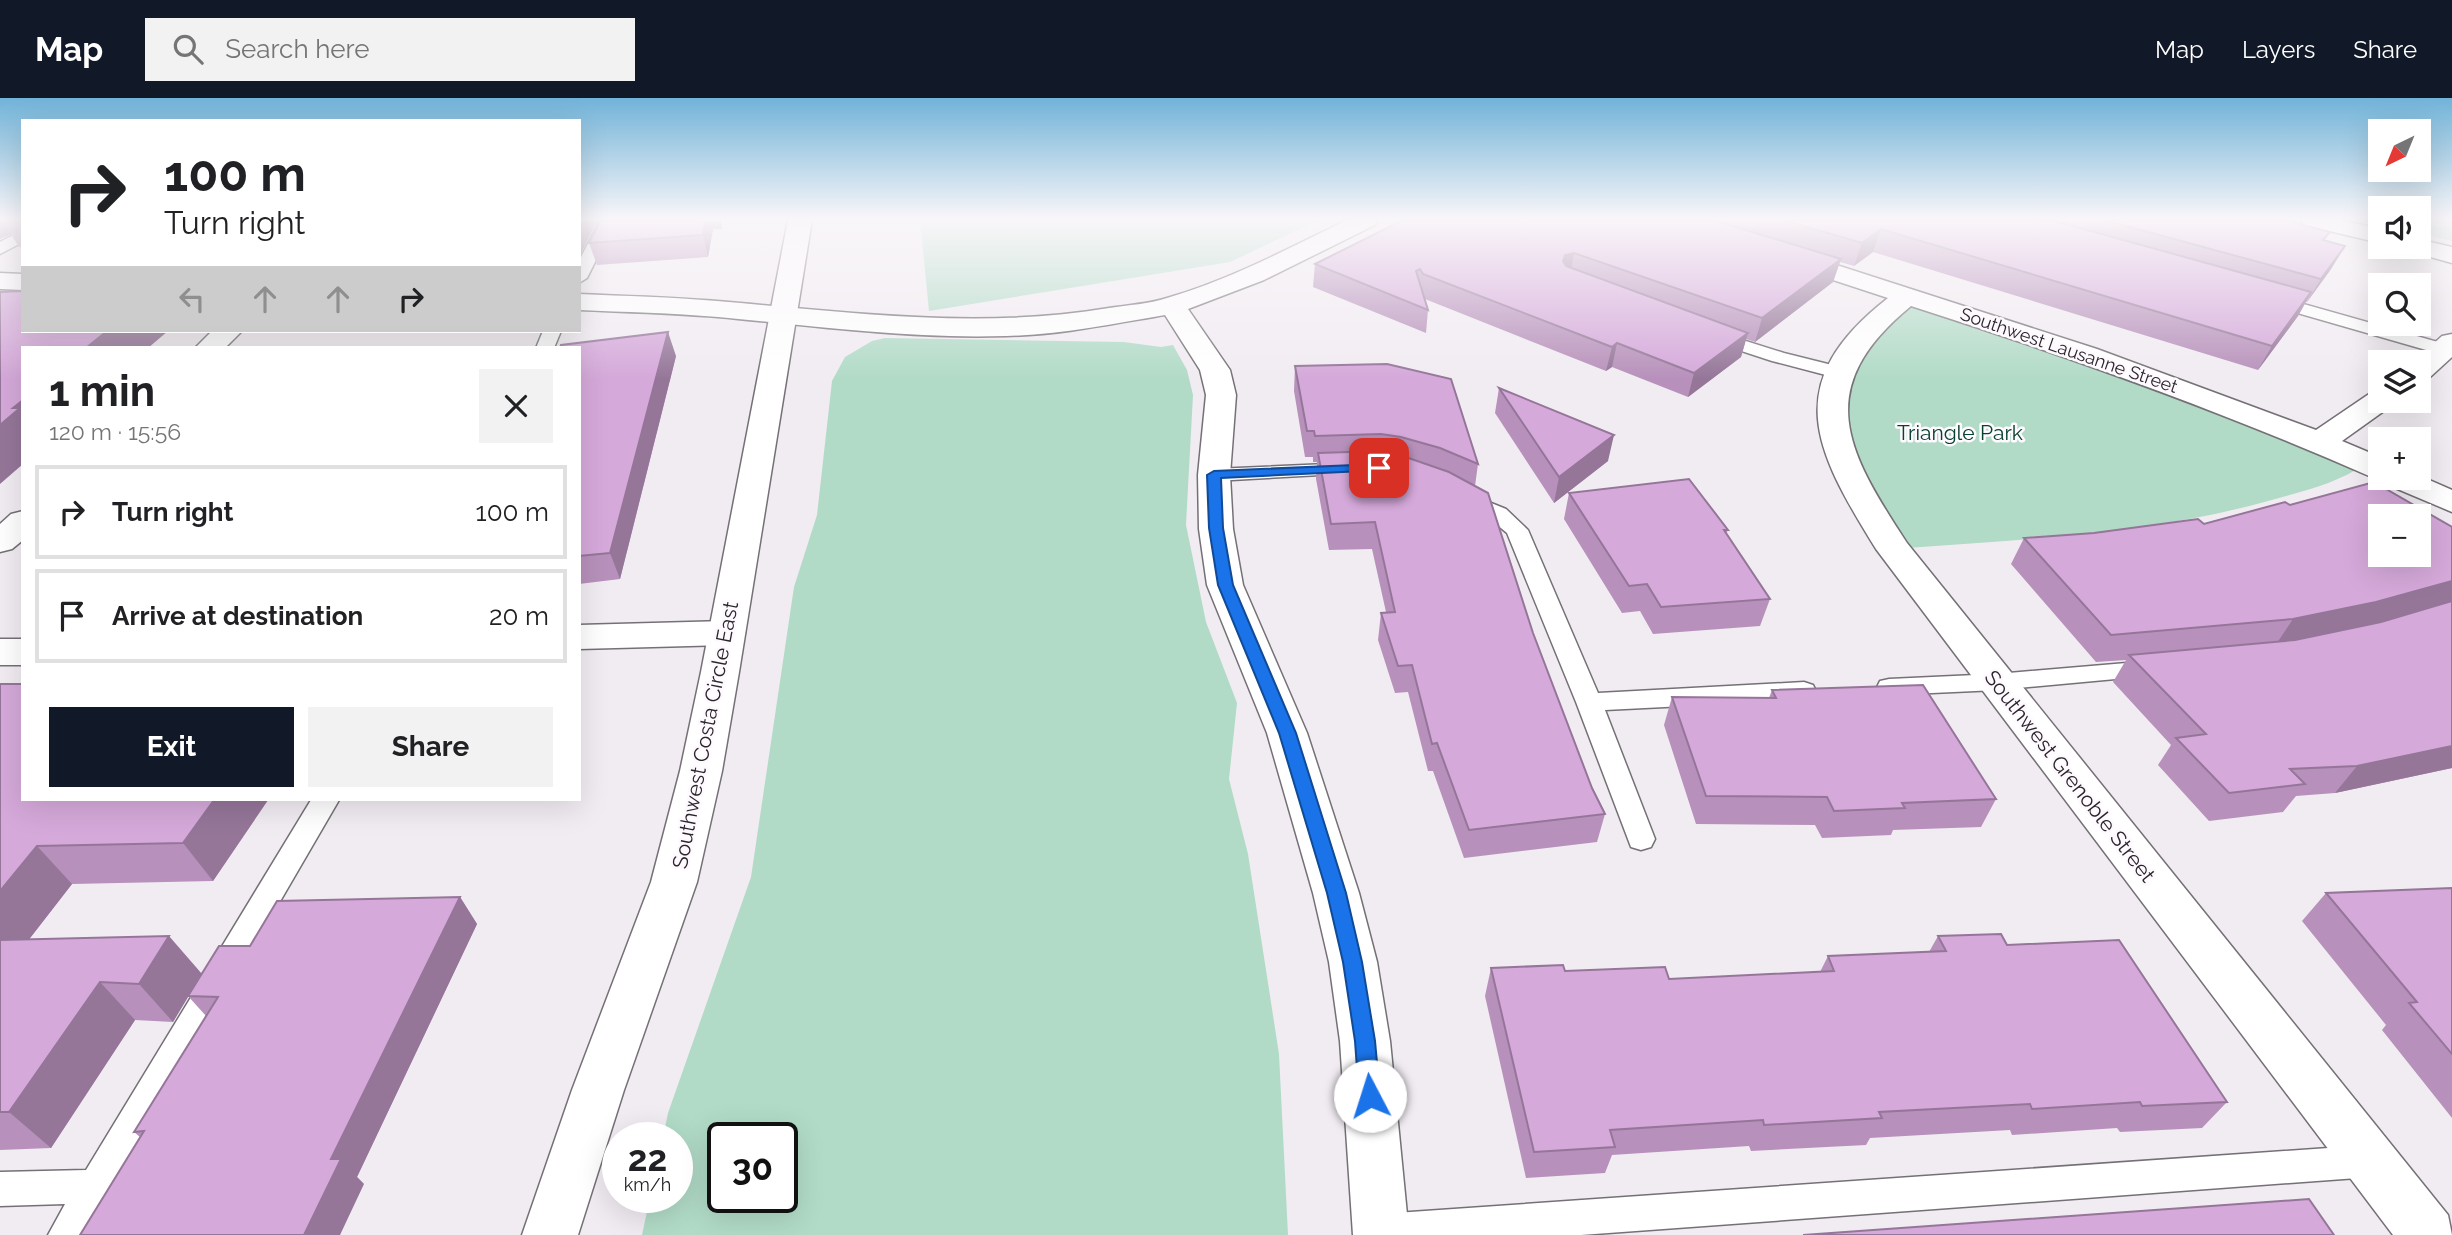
<!DOCTYPE html>
<meta charset="utf-8">
<style>
:root{--surface:#fff;--page:#f2f2f2;--text:#202124;--muted:#757577;--line:#e0e0e0;--accent:#111827}
body{margin:0;font-family:Raleway,sans-serif;background:var(--page);color:var(--text);height:100vh;display:flex;flex-direction:column;font-size:26px;white-space:nowrap}
*{box-sizing:border-box;margin:0}
p{font-size:23px;color:var(--muted)}
.icon{flex:none;width:38px;height:38px;fill:none;stroke:currentColor;stroke-width:2;stroke-linecap:round;stroke-linejoin:round}
.map{position:relative;flex:1;overflow:hidden}
.sheet{position:absolute;left:21px;top:248px;width:560px;height:455px;display:flex;flex-direction:column;background:var(--surface);border-radius:0px;box-shadow:0 7px 28px #0002}
.sheet>*{flex:none}
.top-card{position:absolute;left:21px;top:21px;width:560px;height:214px;border-radius:0px;box-shadow:0 7px 28px #0002;background:#fff;color:var(--text);overflow:hidden}
.needle{width:46px;rotate:223deg}
.fabs{position:absolute;left:2368px;top:21px;display:grid;gap:14px}
.fabs a{display:grid;place-items:center;width:63px;height:63px;border-radius:0px;background:var(--surface);box-shadow:0 7px 28px #0002;font-size:35px}
.speed{position:absolute;left:602px;top:1024px;display:flex;gap:14px;font-size:35px;font-weight:700;text-align:center}
.speed>*{display:grid;place-content:center;width:91px;height:91px;border-radius:50%;background:var(--surface);box-shadow:0 7px 28px #0002;line-height:1}
.speed small{font-size:18px;font-weight:400}
.speed .limit{border:4px solid #111;border-radius:10px;background:#fff;color:#111}
.pin{position:absolute;display:grid;place-items:center;width:60px;height:60px;color:#fff;margin:-30px;border-radius:14px;box-shadow:0 4px 10px #0006}
.me{position:absolute;width:77px;margin:-38px;rotate:355deg;stroke-linejoin:round;filter:drop-shadow(0 0 5px #0008)}
.turn{display:flex;align-items:center;gap:24px;height:147px;padding:0 28px;font-size:32px}
.turn .icon{width:91px;height:91px;stroke-width:2.5}
.turn b{display:block;font-size:49px;line-height:60px}
.lanes{display:flex;align-items:center;height:66px;padding:0 28px;background:#0003;justify-content:center;gap:35px;direction:ltr}
.lanes .off{opacity:.35}
.round{display:grid;place-items:center;flex:none;width:74px;height:74px;border-radius:0px;background:var(--page)}
.overview{display:flex;align-items:center;justify-content:space-between;height:119px;padding:0 28px}
h1{font-size:42px;font-weight:700;line-height:52px}
.button{display:flex;gap:14px;margin-top:auto;padding:14px 28px}
.button a{flex:1;height:80px;border-radius:0px;background:var(--accent);color:#fff;font-size:28px;font-weight:700;line-height:80px;text-align:center}
.button a+a{background:var(--page);color:var(--text)}
ul{padding:0;list-style:none}
li{display:flex;align-items:center;gap:21px;height:94px;margin:0 14px 10px;padding:0 14px;border:4px solid var(--line);border-radius:0px}
li div{flex:1}
li b{display:block;font-size:26px}
li em{font-style:normal}
header{display:flex;align-items:center;gap:42px;box-sizing:border-box;height:98px;padding:0 35px;background:var(--accent);color:#fff}
header strong{font-size:33px}
nav{display:flex;gap:38px;margin-inline-start:auto;font-size:24px}
.search{width:490px;height:63px;background:var(--page);display:flex;align-items:center;gap:18px;box-sizing:border-box;padding:0 24px;border-radius:0px;color:var(--muted);font-size:26px}
.map>svg:first-child{display:block}
</style>
<header>
<strong>Map</strong>
<div class="search"><svg class="icon" aria-label="search" viewBox="0 0 24 24"><circle cx="10" cy="10" r="6"/><path d="M15 15l6 6"/></svg>Search here</div>
<nav><a>Map</a><a>Layers</a><a>Share</a></nav>
</header>
<div class="map">
<svg width="2452" height="1137" viewBox="0 0 2452 1137">
<rect width="100%" height="100%" fill="#f1ecf2"/>
<!-- green -->
<g fill="#b1dbc7" fill-rule="evenodd">
<path d="M920 122H1319L1230 164 929 213Z"/>
<path d="M2419 122H2452V143L2419 135Z"/>
<path d="M1907 198 2367 365C2336 386 2304 393 2268 403 2145 437 2019 442 1893 451L1835 342 1850 257Z"/>
<path d="M885 240 1124 244 1161 249 1173 247 1187 272 1193 297 1186 427 1206 524 1237 605 1229 681 1248 756 1279 956 1288 1137H642L650 1099H677V1040L663 1039 668 1015 751 779 794 489 817 417 832 283 845 259 872 243ZM723 1040H782V1099H723Z"/>
</g>
<g fill="none" stroke-linecap="round" stroke-linejoin="round">
<defs>
<g id="service">
<path d="M600 122H616L587 180 579 185V163Z"/>
<path d="M23 132V144L0 156V144Z"/>
<path d="M2272 197 2452 248V256H2440L2266 206 2263 202 2266 198Z"/>
<path d="M543 233H561L554 250H536Z"/>
<path d="M1714 233 1784 255 1848 271 1850 275 1841 281 1772 263 1708 242 1705 238 1708 234Z"/>
<path d="M1350 365 1357 367 1360 371 1357 375 1214 383 1207 381 1204 377 1207 373 1214 371Z"/>
<path d="M1464 394 1506 411 1528 432 1598 595 1804 584 1813 587 1816 593 1813 599 1804 602 1605 612 1655 741 1651 749 1641 752 1631 749 1576 604 1507 435 1490 421 1457 404 1453 400 1457 396Z"/>
<path d="M2150 563 2159 565 2162 571 2159 577 1997 592 1889 597 1880 595 1877 589 1880 583 1889 581 1997 576Z"/>
<path d="M311 702H339L86 1137H48L65 1106 0 1108V1074L86 1072Z"/>
<path d="M2371 1047 2383 1052 2388 1063 2383 1074 2371 1079 1581 1137H1364L1363 1134 1368 1122 1381 1116Z"/>
</g>
<g id="minor">
<path d="M1347 122H1378L1375 127 1264 182 1188 211 1230 272 1236 297 1230 377 1233 431 1243 487 1307 635 1359 795 1377 864 1390 943 1409 1137H1353L1340 943 1329 864 1313 795 1267 635 1207 487 1199 431 1198 377 1206 297 1200 272 1165 217C1112 226 1059 237 1006 238 909 241 814 228 718 219 672 215 625 214 579 212V196C625 198 672 199 717 203 849 214 978 232 1109 210 1128 207 1149 206 1167 200 1230 182 1289 150 1347 122Z"/>
<path d="M2301 122H2342L2380 131V145L2304 127Z"/>
<path d="M2418 141 2452 149V165L2409 153 2406 149H2418Z"/>
<path d="M1787 151 2097 251 2316 332 2369 296 2380 293V303H2395L2391 308 2342 343 2380 359V380H2418V377L2452 392V414L2388 387 2383 380 2369 378C2219 312 2067 258 1911 208 1811 290 1846 352 1907 445L2448 1117 2452 1137H2393L1876 451C1814 351 1779 285 1888 200L1778 164 1774 159 1778 154Z"/>
<path d="M0 175 23 176V192L0 191Z"/>
<path d="M212 233H242L225 250H195Z"/>
<path d="M2452 236V259L2428 281 2418 284V264H2413L2442 238Z"/>
<path d="M23 413V442L12 451 0 454V426L11 416Z"/>
<path d="M726 523 739 526 745 535 739 544 726 547 579 551V527Z"/>
<rect x="0" y="541" width="23" height="26"/>
</g>
<path id="tertiary" d="M788 122H812L739 574 722 673 697 784 624 992 578 1137H522L572 992 651 784 680 673 701 574Z"/>
</defs>
<!-- service casing -->
<use href="#service" stroke="#757076" stroke-width="3"/>
<!-- minor casing -->
<use href="#minor" stroke="#757076" stroke-width="3"/>
<!-- tertiary casing -->
<use href="#tertiary" stroke="#757076" stroke-width="3"/>
<!-- service -->
<use href="#service" fill="#fff" fill-rule="evenodd"/>
<!-- minor -->
<use href="#minor" fill="#fff" fill-rule="evenodd"/>
<!-- tertiary -->
<use href="#tertiary" fill="#fff" fill-rule="evenodd"/>
</g>
<!-- wall -->
<g fill="#b791bb">
<path d="M0 122H23V149H19L11 136 0 141Z"/>
<path d="M601 122H721L722 131H713L708 159 597 167 589 145Z"/>
<path d="M1403 122H2284L2325 143 2345 148 2331 171 2307 204H2306L2298 218 2258 272 1873 154 1854 168 1840 164 1833 184 1755 244 1746 241 1741 259 1688 299 1612 269 1606 273 1425 201 1428 212 1426 235 1313 189 1315 166Z"/>
<path d="M579 250 676 258 620 481 579 486Z"/>
<path d="M1295 268 1478 366 1475 388 1592 690 1605 716 1597 744 1464 760 1433 673H1428L1408 594 1395 595 1378 542 1381 515 1386 514 1372 451 1329 452 1316 381 1317 364H1313V359H1305L1294 293Z"/>
<path d="M1499 290 1608 363 1554 405 1495 315Z"/>
<path d="M1569 395 1728 432 1726 436 1770 501 1760 528 1653 536 1640 513 1622 515 1564 421Z"/>
<path d="M2290 407 2452 429V670L2335 695 2296 698 2283 714 2209 723 2158 667 2171 647 2113 584 2126 562 2096 564 2011 466 2024 440 2094 435 2204 426Z"/>
<path d="M0 586 268 702 213 783 72 786 29 841 202 876 250 848 460 799 477 826 357 1079 364 1086 140 1039 134 1034 206 918 188 898 173 924 135 922 51 1050 0 1052Z"/>
<path d="M1772 592 1996 701 1981 729 1893 732 1891 737 1822 740 1815 727 1696 726 1664 627 1672 599 1769 600Z"/>
<path d="M2452 790V1020L2382 932 2386 927 2302 823 2326 795Z"/>
<path d="M1938 838 2007 847 2227 1004 2202 1030 2120 1034 2117 1030 2012 1037 2010 1032 1870 1040 1866 1047 1751 1053 1749 1048 1612 1057 1605 1075 1526 1080 1485 898 1491 870 1565 873 1669 881 1820 874 1828 858 1929 854Z"/>
</g>
<!-- shaded-wall -->
<g fill="#957699">
<path d="M0 122H2L11 136 0 141Z"/>
<path d="M580 122H597L579 160V123Z"/>
<path d="M705 122H721L722 131H713L708 159 703 137Z"/>
<path d="M1881 131 1873 154 1854 168 1862 145Z"/>
<path d="M2345 148 2331 171 2307 204 2321 181Z"/>
<path d="M1574 155 1570 178 1563 163 1565 157Z"/>
<path d="M1841 161 1833 184 1755 244 1762 220Z"/>
<path d="M2311 194 2298 218 2258 272 2272 248Z"/>
<path d="M107 233H168L148 250H86Z"/>
<path d="M668 234 676 258 620 481 610 455Z"/>
<path d="M1748 235 1741 259 1688 299 1694 275Z"/>
<path d="M1617 245 1612 269 1606 273 1612 249Z"/>
<path d="M23 302V366L0 386V327L13 310Z"/>
<path d="M1614 337 1608 363 1554 405 1559 379Z"/>
<path d="M2452 483V504L2356 531 2275 548 2293 521Z"/>
<path d="M2452 648V670L2335 695 2357 668Z"/>
<path d="M214 702H268L213 783 183 745Z"/>
<path d="M37 748 72 786 0 879V793Z"/>
<path d="M460 799 477 826 357 1079 364 1086 340 1137H304L331 1061Z"/>
<path d="M169 838 202 876 173 924 139 886Z"/>
<path d="M100 884 135 922 51 1050 9 1014Z"/>
</g>
<!-- building -->
<g fill="#d5a9da" stroke="#957699" stroke-width="2" fill-rule="evenodd">
<path d="M601 122H705L703 137 589 145Z"/>
<path d="M1403 122H1713L1841 161 1762 220 1574 155 1565 157 1563 163 1566 168 1748 235 1694 275 1617 245 1612 249 1423 176 1420 171 1416 173 1428 212 1315 166Z"/>
<path d="M1783 122H2051L2311 194 2272 248 1881 131 1862 145Z"/>
<path d="M2104 122H2284L2330 134 2323 142 2345 148 2321 181Z"/>
<path d="M23 193V233H107L86 250H23V302L13 310H20L0 327V194Z"/>
<path d="M668 234 610 455 579 458V250H560L561 247Z"/>
<path d="M1387 266 1451 281 1478 366 1440 350 1401 339 1381 336 1315 338 1314 333H1307L1295 268Z"/>
<path d="M1499 290 1614 337 1559 379Z"/>
<path d="M1381 353 1397 356 1449 374 1488 395 1533 535 1592 690 1605 716 1469 732 1437 645 1432 646 1412 567 1398 568 1381 515 1395 514 1375 424 1331 426 1318 355Z"/>
<path d="M1689 381 1728 432H1724L1770 501 1661 509 1647 486 1629 488 1569 395Z"/>
<path d="M2374 384 2452 429V483L2376 504 2293 521 2111 537 2024 440 2094 435 2198 421 2204 426 2285 404 2290 407ZM2380 418H2418V457H2380Z"/>
<path d="M2452 503V648L2357 668 2290 671 2305 686 2229 695 2176 640 2206 636 2129 557 2295 542 2381 524Z"/>
<path d="M0 586H23V702H214L183 745 37 748 0 793Z"/>
<path d="M1923 587 1996 701 1902 705 1905 710 1834 713 1827 699 1706 698 1672 599 1776 600 1772 592Z"/>
<path d="M2452 790V956L2409 905 2417 904 2326 795Z"/>
<path d="M460 799 331 1061H341L304 1137H80L144 1033 134 1034 218 899 188 898 219 848H250L277 803Z"/>
<path d="M2001 836 2007 847 2119 842 2227 1004 2142 1008 2140 1004 2032 1011 2030 1006 1879 1014 1882 1020 1764 1027 1763 1022 1610 1032 1615 1049 1534 1054 1491 870 1563 867 1565 873 1665 869 1669 881 1834 873 1828 858 1946 853 1938 838Z"/>
<path d="M169 838 139 886 100 884 9 1014H0V842Z"/>
<path d="M2309 1101 2334 1137H1803Z"/>
</g>
<!-- sky -->
<linearGradient id="sky" x2="0" y2="1"><stop stop-color="#71b3d8"/><stop offset="0.43" stop-color="#f9f6f9"/><stop offset="1" stop-color="#f9f6f9" stop-opacity="0"/></linearGradient>
<rect width="2452" height="281" fill="url(#sky)"/>
<!-- route -->
<path fill="#1a73e8" stroke="#114b97" stroke-width="2" d="M1379 366 1383 367V372L1221 380 1223 430 1233 487 1296 635 1346 795 1362 864 1375 943 1380 998 1377 1005 1370 1007 1362 1005 1359 998 1355 943 1343 864 1327 795 1279 635 1218 487 1209 430 1207 377 1214 373Z"/>
<g text-anchor="middle" dominant-baseline="central" stroke-width="5" stroke-linejoin="round" paint-order="stroke">
<!-- far-street labels -->
<g font-size="18" fill="#292629" stroke="#fef9fe">
<text transform="translate(2069 252) rotate(19)">Southwest Lausanne Street</text>
</g>
<!-- park labels -->
<g font-size="21" fill="#07422e" stroke="#fef9fe">
<text x="1960" y="334">Triangle Park</text>
</g>
<!-- street labels -->
<g font-size="21" fill="#292629" stroke="#fef9fe">
<text transform="translate(705 637) rotate(-79)">Southwest Costa Circle East</text>
<text transform="translate(2070 678) rotate(52)">Southwest Grenoble Street</text>
</g>
</g>
</svg>
<div class="fabs">
<a><svg class="needle" viewBox="-14 -14 28 28"><path d="M0-13l5 13h-10z" fill="#e53935"/><path d="M0 13l5-13h-10z" fill="#757577"/></svg></a>
<a><svg class="icon" aria-label="sound" viewBox="0 0 24 24"><path d="M4 9h4l5-4v14l-5-4H4zM17 9q2 3 0 6"/></svg></a>
<a><svg class="icon" aria-label="search" viewBox="0 0 24 24"><circle cx="10" cy="10" r="6"/><path d="M15 15l6 6"/></svg></a>
<a><svg class="icon" aria-label="layers" viewBox="0 0 24 24"><path d="M12 4l9 5-9 5-9-5zM3 14l9 5 9-5"/></svg></a>
<a>+</a>
<a>−</a>
</div>
<div class="speed"><div>22<small>km/h</small></div><div class="limit">30</div></div>
<div class="pin" style="left:1379px;top:370px;background:#d93025"><svg class="icon" aria-label="arrive" viewBox="0 0 24 24"><path d="M6 21V4h12l-3 4 3 4H6"/></svg></div>
<svg class="me" style="left:1370px;top:998px" viewBox="-20 -20 40 40"><circle r="19" fill="#fff"/><path d="M0-13L10 11 0 6-10 11z" fill="#1a73e8"/></svg>
<div class="top-card">
<div class="turn"><svg class="icon" aria-label="right" viewBox="0 0 24 24"><path d="M7 20v-9h11M14 6l5 5-5 5"/></svg><div><b>100 m</b>Turn right</div></div>
<div class="lanes"><svg class="icon off" aria-label="left" viewBox="0 0 24 24"><path d="M17 20v-9H6M10 6l-5 5 5 5"/></svg><svg class="icon off" aria-label="ahead" viewBox="0 0 24 24"><path d="M12 20V5M6 11l6-6 6 6"/></svg><svg class="icon off" aria-label="ahead" viewBox="0 0 24 24"><path d="M12 20V5M6 11l6-6 6 6"/></svg><svg class="icon" aria-label="right" viewBox="0 0 24 24"><path d="M7 20v-9h11M14 6l5 5-5 5"/></svg></div>
</div>
<section class="sheet">
<div class="overview"><div><h1>1 min</h1><p>120 m · 15:56</p></div><a class="round"><svg class="icon" aria-label="close" viewBox="0 0 24 24"><path d="M6 6l12 12M18 6L6 18"/></svg></a></div>
<ul>
<li><svg class="icon" aria-label="right" viewBox="0 0 24 24"><path d="M7 20v-9h11M14 6l5 5-5 5"/></svg><div><b>Turn right</b></div><em>100 m</em></li>
<li><svg class="icon" aria-label="arrive" viewBox="0 0 24 24"><path d="M6 21V4h12l-3 4 3 4H6"/></svg><div><b>Arrive at destination</b></div><em>20 m</em></li>
</ul>
<div class="button"><a>Exit</a><a>Share</a></div>
</section>
</div>
